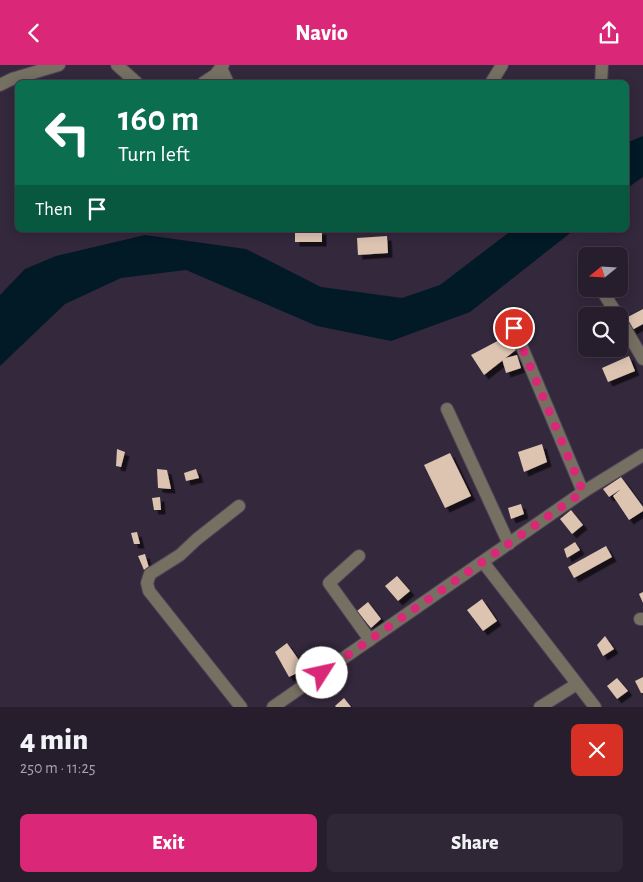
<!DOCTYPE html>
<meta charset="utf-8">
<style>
:root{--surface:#271e2d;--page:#2f2735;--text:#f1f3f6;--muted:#a4a2aa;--line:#433c49;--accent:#db2777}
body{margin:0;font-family:"Alegreya Sans",sans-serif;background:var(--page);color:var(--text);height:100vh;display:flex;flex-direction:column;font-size:19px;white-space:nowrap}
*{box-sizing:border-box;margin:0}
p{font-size:16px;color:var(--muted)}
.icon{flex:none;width:28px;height:28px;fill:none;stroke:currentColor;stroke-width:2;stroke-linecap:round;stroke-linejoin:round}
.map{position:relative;height:642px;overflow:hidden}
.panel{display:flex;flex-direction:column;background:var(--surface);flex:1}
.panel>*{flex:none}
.guide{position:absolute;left:15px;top:15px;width:614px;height:152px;border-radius:8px;box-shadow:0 2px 12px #0003,0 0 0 1px var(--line);background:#0b6e4f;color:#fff;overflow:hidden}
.needle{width:32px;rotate:252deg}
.buttons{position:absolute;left:578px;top:182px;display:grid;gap:10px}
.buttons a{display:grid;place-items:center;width:50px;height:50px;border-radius:8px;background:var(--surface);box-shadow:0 2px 12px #0003,0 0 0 1px var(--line);font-size:25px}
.pin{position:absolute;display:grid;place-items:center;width:42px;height:42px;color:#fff;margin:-21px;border:2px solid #fff;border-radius:50%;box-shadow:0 1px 5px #0007}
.me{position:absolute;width:55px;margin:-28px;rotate:55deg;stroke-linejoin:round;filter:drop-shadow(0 0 4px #0008)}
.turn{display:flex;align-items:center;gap:18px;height:105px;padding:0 20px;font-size:22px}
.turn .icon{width:65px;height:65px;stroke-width:2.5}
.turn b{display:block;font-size:35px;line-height:42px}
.then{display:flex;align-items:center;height:48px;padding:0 20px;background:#0003;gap:10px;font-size:19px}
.round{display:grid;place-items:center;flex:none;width:52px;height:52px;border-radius:8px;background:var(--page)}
.headline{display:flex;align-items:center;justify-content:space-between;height:85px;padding:0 20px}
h1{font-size:30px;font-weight:800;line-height:38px}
.action{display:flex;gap:10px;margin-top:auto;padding:10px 20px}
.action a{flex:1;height:58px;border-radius:8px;background:var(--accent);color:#fff;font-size:20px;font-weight:800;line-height:58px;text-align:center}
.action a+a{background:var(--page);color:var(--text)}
header{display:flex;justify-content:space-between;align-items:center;height:65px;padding:0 20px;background:var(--accent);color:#fff;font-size:22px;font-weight:800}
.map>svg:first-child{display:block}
</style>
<header><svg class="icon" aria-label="back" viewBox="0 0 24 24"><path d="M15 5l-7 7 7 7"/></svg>Navio<svg class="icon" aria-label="share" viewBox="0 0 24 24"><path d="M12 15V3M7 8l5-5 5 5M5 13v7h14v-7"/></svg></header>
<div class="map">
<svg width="643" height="642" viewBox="0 0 643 642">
<defs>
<filter id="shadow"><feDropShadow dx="4.5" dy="4.5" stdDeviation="0" flood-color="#0009"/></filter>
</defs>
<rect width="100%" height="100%" fill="#34283c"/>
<!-- water -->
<g fill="#011a25">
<path d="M643 71V112L626 124V78Z"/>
<path d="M512 165H574L470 247 391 276 317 261 186 205 121 213 65 239 0 301V230L25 204 56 191 145 170 246 184 321 222 402 233 440 220Z"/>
</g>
<!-- building -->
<g fill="#ddc4b1" filter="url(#shadow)">
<rect x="295" y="165" width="27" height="12"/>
<path d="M387 171 388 188 358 190 357 173Z"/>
<path d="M643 244V259L632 265 626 253Z"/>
<path d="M507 271 517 284 484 310 471 290Z"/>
<path d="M517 290 521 303 506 308 502 294Z"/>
<path d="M629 291 635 306 608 317 602 303Z"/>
<path d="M542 379 547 397 524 407 518 387Z"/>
<path d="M117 384 125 387 121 402 116 401Z"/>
<path d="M450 388 471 431 445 443 424 400Z"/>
<path d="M157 404 167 405 171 424 158 423Z"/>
<path d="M196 404 199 413 186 416 184 408Z"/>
<path d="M621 412 643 442V446L629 455 613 431 621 424 609 432 603 424Z"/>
<path d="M160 432 161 445H154L152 433Z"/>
<path d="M521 439 524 449 511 454 508 443Z"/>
<path d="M571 445 583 460 572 469 560 454Z"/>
<path d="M137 467 140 479H134L131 468Z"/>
<path d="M575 477 580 485 567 493 564 484Z"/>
<path d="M606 481 612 492 574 513 568 502Z"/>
<path d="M145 489 149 503 144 505 138 491Z"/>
<path d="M397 511 410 526 398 536 385 521Z"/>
<path d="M643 527V538L639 529Z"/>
<path d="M482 534 497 556 483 566 467 545Z"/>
<path d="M368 537 381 554 371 563 357 546Z"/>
<path d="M605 571 614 584 603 591 597 580Z"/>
<path d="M287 578 305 604 289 612 275 587Z"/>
<path d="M643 612V628H641L635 616Z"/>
<path d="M617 613 628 626 617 634 607 621Z"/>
<path d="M344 633 351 642H336L335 641Z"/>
</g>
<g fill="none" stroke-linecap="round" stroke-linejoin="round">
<defs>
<g id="minor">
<path d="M117 0 137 18"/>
<path d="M221 3 228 18"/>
<path d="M203 18 215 10 223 0"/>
<path d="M491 18 502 0"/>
<path d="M601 18 602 0"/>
<path d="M0 20 12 14 59 0"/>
<path d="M601 224 618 251"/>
<path d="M619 253 643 294"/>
<path d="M514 263 583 427"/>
<path d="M447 344 509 479"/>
<path d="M239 441 197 474 180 490 150 509 147 518 149 526 241 642"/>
<path d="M359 491 329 518 370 575"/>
<path d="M483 497 595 642"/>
<path d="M640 554H643"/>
<path d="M273 642 583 427 643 390"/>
<path d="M540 642 577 619"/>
</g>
</defs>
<!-- minor casing -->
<use href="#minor" stroke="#4e4356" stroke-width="14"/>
<!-- minor -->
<use href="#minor" stroke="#757062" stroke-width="12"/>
</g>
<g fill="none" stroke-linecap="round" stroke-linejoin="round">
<!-- route -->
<path stroke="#db2777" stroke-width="9" stroke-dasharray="0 16.2" d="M322 608 583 427 514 263"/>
</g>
</svg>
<div class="buttons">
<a><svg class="needle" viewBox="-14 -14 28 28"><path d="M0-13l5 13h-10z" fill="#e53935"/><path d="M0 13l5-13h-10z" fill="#a4a2aa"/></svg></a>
<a><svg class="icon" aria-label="search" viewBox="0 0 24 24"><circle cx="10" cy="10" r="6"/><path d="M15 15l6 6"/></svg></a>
</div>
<div class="pin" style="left:514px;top:263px;background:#d93025"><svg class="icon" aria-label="arrive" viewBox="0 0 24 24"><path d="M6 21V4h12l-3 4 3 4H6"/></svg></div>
<svg class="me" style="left:322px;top:608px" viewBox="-20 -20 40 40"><circle r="19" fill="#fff"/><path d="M0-13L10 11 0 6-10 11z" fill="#db2777"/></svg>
<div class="guide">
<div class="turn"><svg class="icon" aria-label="left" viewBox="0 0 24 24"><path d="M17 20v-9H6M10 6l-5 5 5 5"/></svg><div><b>160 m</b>Turn left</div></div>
<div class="then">Then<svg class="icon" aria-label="arrive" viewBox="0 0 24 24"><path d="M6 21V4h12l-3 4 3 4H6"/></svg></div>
</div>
</div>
<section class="panel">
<div class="headline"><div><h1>4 min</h1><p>250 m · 11:25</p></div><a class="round" style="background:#d93025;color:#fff"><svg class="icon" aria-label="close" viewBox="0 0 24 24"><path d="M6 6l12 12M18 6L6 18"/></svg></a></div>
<div class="action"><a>Exit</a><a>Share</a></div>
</section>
